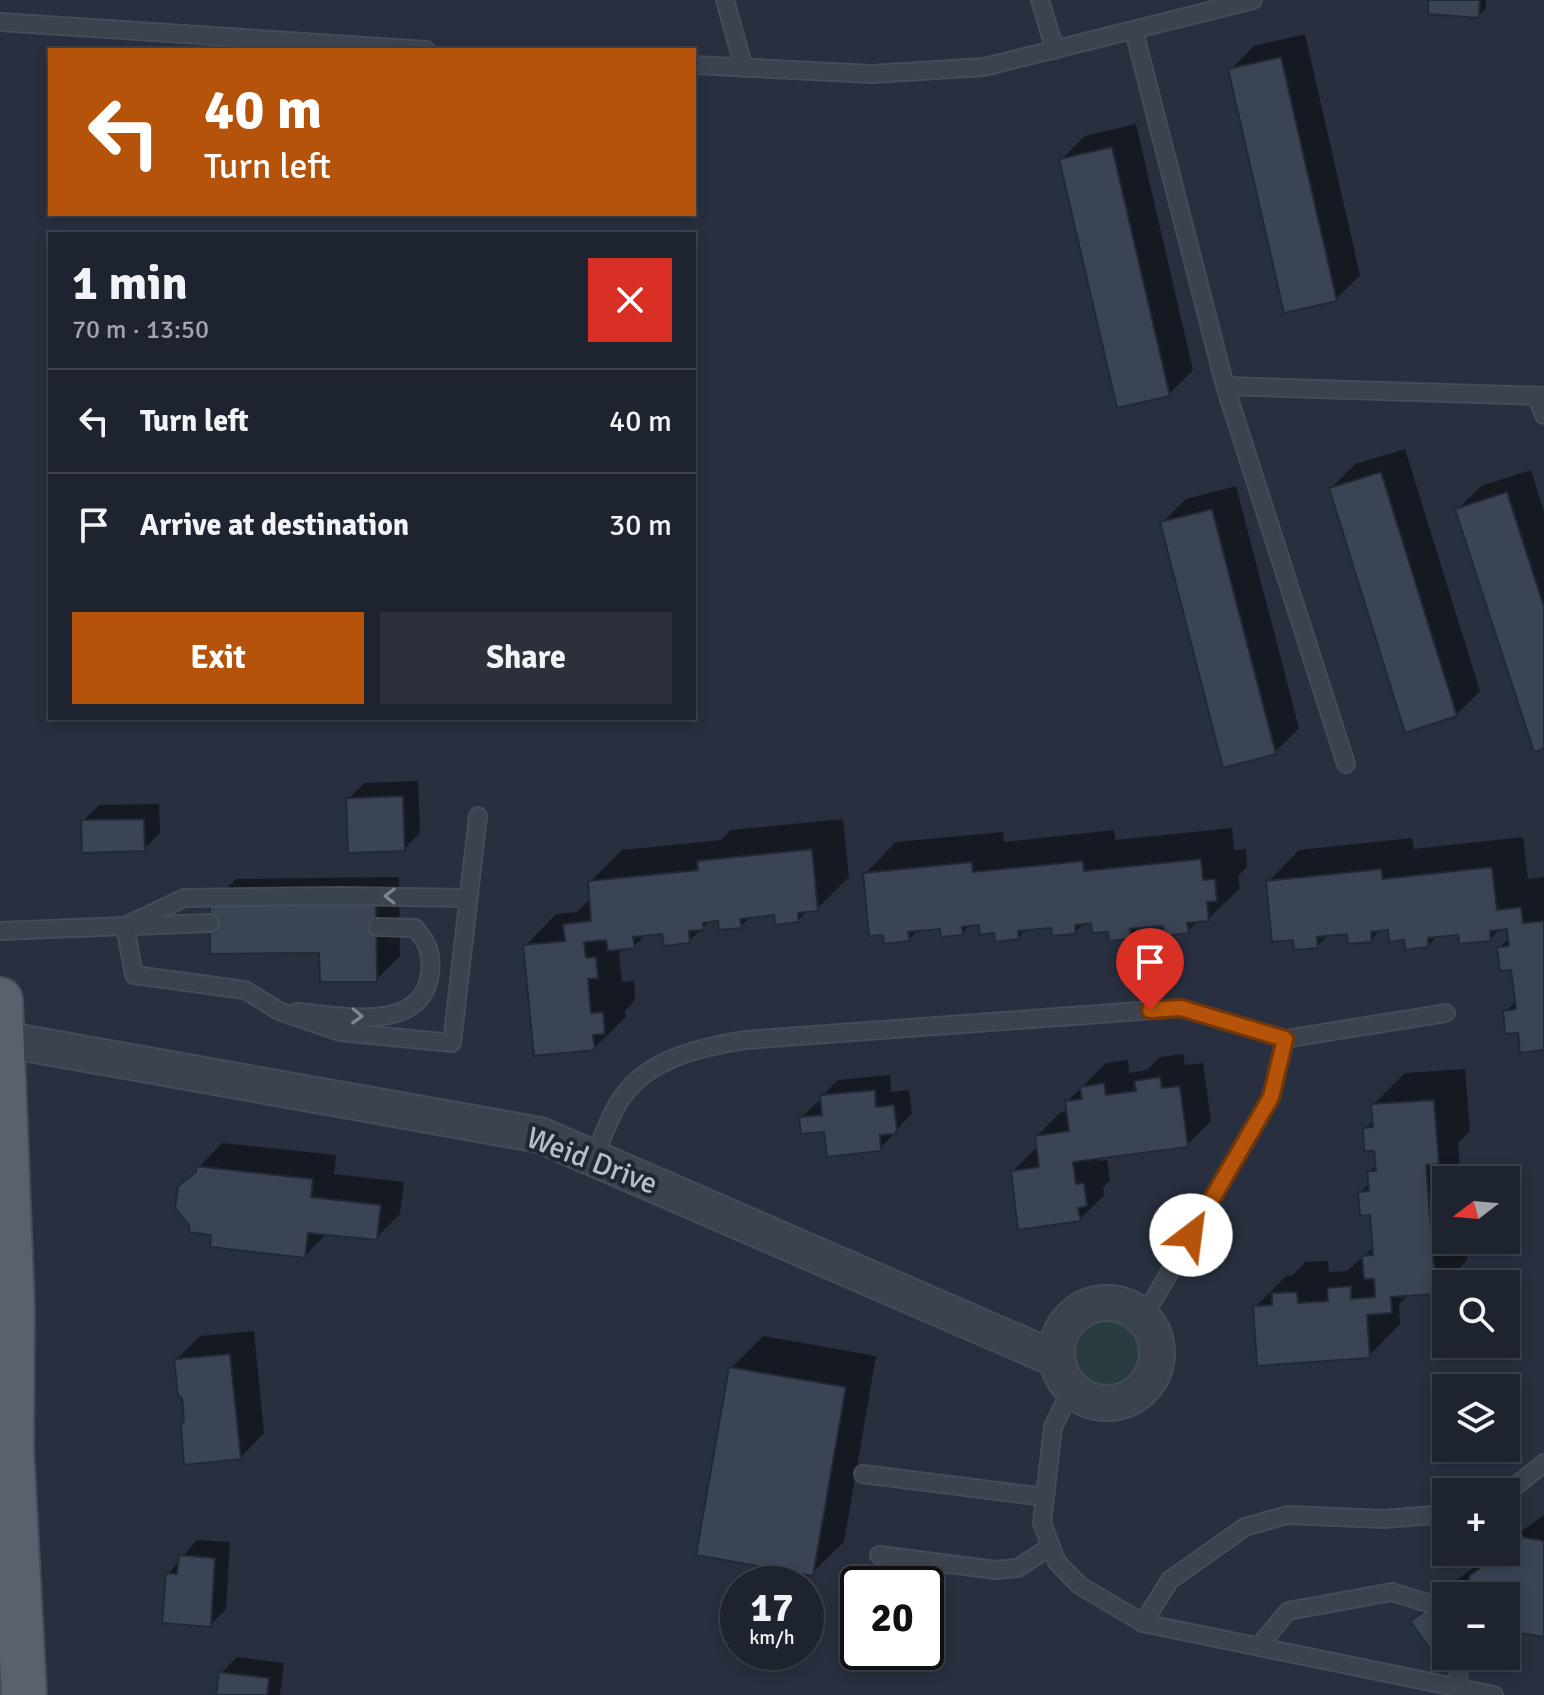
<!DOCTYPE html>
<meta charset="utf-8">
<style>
:root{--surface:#1e242f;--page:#2b303b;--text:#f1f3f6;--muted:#a1a4aa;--line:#3c414b;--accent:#b45309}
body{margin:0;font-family:Signika,sans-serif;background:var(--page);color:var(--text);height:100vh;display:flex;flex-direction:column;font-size:30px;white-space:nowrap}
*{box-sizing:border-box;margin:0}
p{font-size:26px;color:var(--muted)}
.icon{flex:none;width:44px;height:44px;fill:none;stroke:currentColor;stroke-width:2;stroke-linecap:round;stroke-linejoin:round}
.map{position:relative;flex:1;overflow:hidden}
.side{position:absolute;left:48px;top:232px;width:648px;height:488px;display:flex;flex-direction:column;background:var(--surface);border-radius:0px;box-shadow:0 4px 12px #0003,0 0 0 2px var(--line)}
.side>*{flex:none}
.top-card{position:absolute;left:48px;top:48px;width:648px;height:168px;border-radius:0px;box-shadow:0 4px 12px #0003,0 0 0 2px var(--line);background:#b45309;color:#fff;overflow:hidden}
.needle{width:52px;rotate:254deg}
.buttons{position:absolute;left:1432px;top:1166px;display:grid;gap:16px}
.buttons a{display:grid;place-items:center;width:88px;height:88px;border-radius:0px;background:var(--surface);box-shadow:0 4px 12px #0003,0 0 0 2px var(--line);font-size:40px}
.speed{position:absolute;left:720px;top:1566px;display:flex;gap:16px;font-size:40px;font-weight:700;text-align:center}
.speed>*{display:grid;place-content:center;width:104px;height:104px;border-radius:50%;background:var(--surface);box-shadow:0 4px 12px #0003,0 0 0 2px var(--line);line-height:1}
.speed small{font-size:20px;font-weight:400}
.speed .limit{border:4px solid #111;border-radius:12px;background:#fff;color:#111}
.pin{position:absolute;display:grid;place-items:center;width:68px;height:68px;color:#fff;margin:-82px -34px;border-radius:50% 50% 50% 0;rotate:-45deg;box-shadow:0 0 8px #0007}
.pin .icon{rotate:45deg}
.me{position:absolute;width:88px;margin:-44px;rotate:30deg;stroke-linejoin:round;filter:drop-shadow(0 0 6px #0008)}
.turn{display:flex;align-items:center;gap:28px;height:168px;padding:0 24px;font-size:36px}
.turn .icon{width:104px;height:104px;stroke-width:2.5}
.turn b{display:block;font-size:56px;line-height:68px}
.round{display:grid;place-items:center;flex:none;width:84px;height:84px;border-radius:0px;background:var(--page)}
.summary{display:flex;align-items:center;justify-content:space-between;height:136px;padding:0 24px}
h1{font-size:48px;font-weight:800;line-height:60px}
.primary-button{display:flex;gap:16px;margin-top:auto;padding:16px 24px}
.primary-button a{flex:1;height:92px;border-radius:0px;background:var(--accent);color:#fff;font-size:32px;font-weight:800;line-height:92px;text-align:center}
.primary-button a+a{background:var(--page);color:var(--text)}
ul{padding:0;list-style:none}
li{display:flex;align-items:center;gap:24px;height:104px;padding:0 24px;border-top:2px solid var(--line)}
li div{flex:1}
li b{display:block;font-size:30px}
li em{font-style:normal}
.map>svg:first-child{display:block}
</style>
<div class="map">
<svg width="1544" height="1695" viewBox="0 0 1544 1695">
<rect width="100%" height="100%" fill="#28303f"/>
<!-- green -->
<circle fill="#293c40" cx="1109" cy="1352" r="34"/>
<!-- shadow -->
<g fill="#0007">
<path d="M1431 0H1486V8L1478 16Z"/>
<path d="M1305 34 1360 275 1336 299 1230 70 1254 46Z"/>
<path d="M1136 124 1193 370 1169 394 1061 160 1085 136Z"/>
<path d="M1405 449 1480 691 1456 715 1331 488 1355 464Z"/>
<path d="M1531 470 1544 511V747L1457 510 1481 486Z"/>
<path d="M1236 486 1299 728 1275 752 1162 523 1186 499Z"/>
<path d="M418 781 420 833 404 849 348 799 364 783Z"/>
<path d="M159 804 160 833 144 849 83 821 99 805Z"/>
<path d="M843 819 849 877 817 909 809 910 798 920 776 913 751 916 741 926 720 919 711 920 689 941 664 932 646 934 634 946 626 947 619 954 622 982 634 981 635 1000 625 1011 626 1017 594 1048 525 946 556 914 577 912 591 898 590 882 622 850 721 840 731 830Z"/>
<path d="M1232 828 1234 850 1246 849 1247 867 1238 876 1240 888 1208 919 1199 920 1188 931 1164 924 1140 926 1130 937 1093 921 1085 922 1075 932 1053 925 1028 928 1018 938 995 931 981 922 972 923 962 933 942 926 919 929 909 939 865 874 896 842 1003 832 1004 842 1114 830 1115 840Z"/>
<path d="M1523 837 1528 879 1544 877V1048L1520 1030 1505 1012 1517 1000 1513 968 1499 948 1510 937 1509 927 1501 928 1490 939 1460 932 1438 935 1428 946 1405 938 1390 928H1382L1371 940 1349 932 1329 934 1317 946 1295 938 1268 882 1299 850 1412 838 1414 849Z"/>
<path d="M399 877 400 956 376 980 321 951 212 903 236 879Z"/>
<path d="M1183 1054 1185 1065 1203 1063 1211 1121 1187 1145 1099 1157V1161L1107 1160 1110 1180 1103 1188 1104 1195 1080 1219 1013 1171 1037 1147V1136L1061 1112 1068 1111 1067 1102 1106 1063 1128 1060 1129 1073 1147 1070 1160 1057Z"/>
<path d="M1465 1069 1470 1131 1458 1143 1461 1180H1446V1240H1465L1467 1260 1435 1292 1409 1294 1399 1304 1400 1324 1369 1356 1255 1307 1286 1276 1293 1275 1305 1262 1328 1261 1329 1272 1347 1271 1375 1246 1372 1213 1360 1193 1370 1183 1369 1172 1377 1164 1376 1149 1365 1129 1374 1119 1373 1105 1405 1073Z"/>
<path d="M890 1075 891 1092 909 1090 912 1113 880 1149 801 1118 817 1102 823 1101 822 1096 838 1080Z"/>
<path d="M222 1143 336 1155 334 1174 404 1182 400 1214 376 1238 327 1233 305 1256 213 1233 180 1187Z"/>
<path d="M254 1331 264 1433 240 1458 186 1422 176 1360 200 1336Z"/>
<path d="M763 1336 876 1356 844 1542 812 1573 731 1368Z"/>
<path d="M1544 1515V1635L1512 1595 1506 1599V1596H1446V1640L1413 1621 1444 1589 1495 1552H1506V1542Z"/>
<path d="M197 1540 230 1542 226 1609 210 1625 168 1574Z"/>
<path d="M237 1657 284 1663 280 1695H218L221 1673Z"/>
</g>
<!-- building -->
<g fill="#3a4454" stroke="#222936" stroke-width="2">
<path d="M1428 0H1480L1479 18 1428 14Z"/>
<path d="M1281 57 1337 301 1284 313 1228 69Z"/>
<path d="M1112 147 1170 396 1117 408 1059 159Z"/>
<path d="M1381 472 1457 716 1405 733 1329 488Z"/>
<path d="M1507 492 1544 607V749L1534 752 1455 509Z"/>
<path d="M1212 509 1276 754 1223 768 1160 522Z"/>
<path d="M403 796 405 851 348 853 346 798Z"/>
<path d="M144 819 145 851 82 853 81 820Z"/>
<path d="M812 849 818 911 798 913 799 922 775 925 774 915 740 919 742 928 719 930 718 921 703 923 704 930 689 931 690 943 664 946 662 934 633 937 635 948 608 951 606 940 584 942 586 958 596 957 598 978 588 979 591 1013 603 1012 605 1034 593 1035 595 1050 534 1056 523 945 565 941 563 924 591 921 588 881 698 870 697 861Z"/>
<path d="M1201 859 1203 880 1215 879 1217 901 1207 902 1209 921 1187 923 1189 933 1164 936 1163 926 1130 929 1131 939 1109 941 1108 932 1092 933 1091 923 1075 925 1076 934 1052 936 1051 928 1018 931 1019 939 995 942 994 933 980 935 979 925 962 927 963 935 941 937 940 929 908 932 910 941 884 944 883 935 869 936 863 873 972 862 973 872 1083 861 1084 871Z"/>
<path d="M1492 867 1497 910 1521 907 1523 923 1544 921V1050L1520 1053 1518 1033 1505 1034 1503 1011 1516 1009 1511 970 1500 971 1497 947 1509 946 1507 929 1490 931 1491 941 1459 944 1458 935 1428 938V947L1405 950 1404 940 1389 942 1388 930 1371 932 1372 942 1348 944 1347 934 1317 937 1318 948 1294 950 1293 940 1272 942 1266 881 1381 869 1383 879Z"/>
<path d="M376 900 377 982H320L319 953 210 954V902Z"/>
<path d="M1160 1077 1162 1088 1180 1086 1188 1147 1073 1162 1076 1184 1084 1183 1087 1206 1078 1208 1081 1221 1018 1230 1011 1171 1039 1167 1035 1136 1069 1131 1065 1101 1082 1099 1080 1087 1104 1083 1106 1095 1136 1091 1134 1081Z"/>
<path d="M875 1090 876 1107 894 1105 897 1130 895 1134 880 1135 881 1151 827 1157 824 1132 801 1134 799 1117 822 1115 820 1095Z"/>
<path d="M1434 1100 1439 1164 1426 1165 1436 1294 1391 1297 1392 1313 1367 1315 1370 1358 1257 1366 1253 1306 1272 1305V1293L1297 1292 1298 1303 1328 1301 1327 1288 1351 1286V1299L1375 1297 1374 1279H1364L1362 1256 1373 1255 1370 1215 1360 1216 1358 1192 1369 1191 1367 1171H1376L1374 1151H1364L1363 1128 1373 1127 1371 1104Z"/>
<path d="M196 1166 313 1179 311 1197 381 1205 377 1240 308 1233 305 1258 210 1247 211 1235 189 1232V1225L175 1208 178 1186 196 1172Z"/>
<path d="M230 1354 241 1459 184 1465 181 1425 184 1421 182 1398 178 1395 174 1359Z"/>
<path d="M729 1367 846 1387 813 1576 696 1555Z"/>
<path d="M1523 1537 1544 1541V1637L1506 1631 1509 1599 1506 1601V1596H1447L1469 1580 1470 1575 1502 1552H1506V1549Z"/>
<path d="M179 1555 215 1558 211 1627 162 1623 166 1573 177 1574Z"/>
<path d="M1446 1596V1643L1432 1652 1410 1621Z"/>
<path d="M219 1672 269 1678 267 1695H216Z"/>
</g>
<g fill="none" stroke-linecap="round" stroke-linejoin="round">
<defs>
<g id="service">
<path d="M725 0 744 68"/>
<path d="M1040 0 1055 50"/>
<path d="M0 22 426 50"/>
<path d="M1134 31 1225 386 1346 764"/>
<path d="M694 65 872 74 984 67 1253 0"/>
<path d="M1225 386 1544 396"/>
<path d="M1536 396 1544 415"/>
<path d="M125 926 184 898 341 896 468 898"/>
<path d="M135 926 210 923"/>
<path d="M0 931 125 926 134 975 245 990 279 1011 340 1032 452 1043 478 816"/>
<path d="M297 1012C340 1015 422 1035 430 973 432 953 428 943 415 928L377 927"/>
<path d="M594 1158C603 1138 610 1113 623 1096 650 1058 702 1047 745 1040L1181 1008 1285 1039 1446 1013"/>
<path d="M1143 1318 1271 1097 1285 1039"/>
<path d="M1072 1388 1053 1427 1042 1523 1057 1562 1079 1585 1143 1623 1494 1695"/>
<path d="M863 1474 1045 1497"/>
<path d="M1504 1492 1513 1488 1544 1463"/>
<path d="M879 1555 996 1570 1018 1568 1051 1546"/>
<path d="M1143 1623 1170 1580 1245 1527 1287 1515 1384 1519 1446 1514"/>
<path d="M1260 1645 1288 1611 1392 1592 1434 1605"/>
<path d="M1458 1688 1459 1656"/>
</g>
<g id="minor">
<path d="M2 1039 540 1135 1058 1360"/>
<circle cx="1107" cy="1353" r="50"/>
</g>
<path id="primary" d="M0 1000 12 1309 11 1448 24 1695"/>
</defs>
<!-- service casing -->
<use href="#service" stroke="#454b58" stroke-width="20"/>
<!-- minor casing -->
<use href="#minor" stroke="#454b58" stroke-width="38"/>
<!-- primary casing -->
<use href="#primary" stroke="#454b58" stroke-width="48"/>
<!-- service -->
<use href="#service" stroke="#3b434f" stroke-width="16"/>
<!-- minor -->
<use href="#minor" stroke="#3b434f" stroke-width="34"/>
<!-- primary -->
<use href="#primary" stroke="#5a616e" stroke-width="44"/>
</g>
<!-- one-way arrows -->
<defs><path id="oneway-chevron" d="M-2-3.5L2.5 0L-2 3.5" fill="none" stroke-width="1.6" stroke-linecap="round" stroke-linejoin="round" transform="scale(2)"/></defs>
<g stroke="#808792">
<use href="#oneway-chevron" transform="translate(390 896) rotate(-179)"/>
<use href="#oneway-chevron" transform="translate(357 1016) rotate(2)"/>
</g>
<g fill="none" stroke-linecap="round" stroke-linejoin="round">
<defs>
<path id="route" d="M1150 1010 1181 1008 1285 1039 1271 1097 1191 1235"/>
</defs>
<!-- route casing -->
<use href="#route" stroke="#753606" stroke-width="20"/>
<!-- route -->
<use href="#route" stroke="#b45309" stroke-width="14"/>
</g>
<g text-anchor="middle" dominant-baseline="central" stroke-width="8" stroke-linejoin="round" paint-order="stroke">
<!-- street labels -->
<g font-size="30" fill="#b8bec9" stroke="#202734">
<text transform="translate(592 1161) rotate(21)">Weid Drive</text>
</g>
</g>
</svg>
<div class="buttons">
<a><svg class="needle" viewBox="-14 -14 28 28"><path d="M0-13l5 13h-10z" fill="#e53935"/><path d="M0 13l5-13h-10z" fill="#a1a4aa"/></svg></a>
<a><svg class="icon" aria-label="search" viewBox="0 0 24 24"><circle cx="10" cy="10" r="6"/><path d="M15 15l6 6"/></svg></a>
<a><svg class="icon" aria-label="layers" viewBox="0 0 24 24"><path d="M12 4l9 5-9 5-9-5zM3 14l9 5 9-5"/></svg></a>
<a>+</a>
<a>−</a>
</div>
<div class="speed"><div>17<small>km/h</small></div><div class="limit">20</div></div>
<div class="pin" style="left:1150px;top:1010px;background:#d93025"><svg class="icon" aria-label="arrive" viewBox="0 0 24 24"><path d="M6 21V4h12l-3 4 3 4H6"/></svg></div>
<svg class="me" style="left:1191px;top:1235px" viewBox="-20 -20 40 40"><circle r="19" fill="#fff"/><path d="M0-13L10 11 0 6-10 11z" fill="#b45309"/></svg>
<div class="top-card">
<div class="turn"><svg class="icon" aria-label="left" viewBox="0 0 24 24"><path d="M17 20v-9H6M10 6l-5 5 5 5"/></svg><div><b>40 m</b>Turn left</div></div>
</div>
<section class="side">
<div class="summary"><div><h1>1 min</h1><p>70 m · 13:50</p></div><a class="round" style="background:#d93025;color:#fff"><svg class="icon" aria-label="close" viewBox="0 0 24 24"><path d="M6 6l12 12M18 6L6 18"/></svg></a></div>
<ul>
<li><svg class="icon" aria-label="left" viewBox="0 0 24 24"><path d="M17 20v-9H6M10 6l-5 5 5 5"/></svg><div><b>Turn left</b></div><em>40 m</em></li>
<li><svg class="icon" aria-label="arrive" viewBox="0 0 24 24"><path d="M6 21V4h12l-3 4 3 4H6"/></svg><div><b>Arrive at destination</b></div><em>30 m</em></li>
</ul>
<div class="primary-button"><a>Exit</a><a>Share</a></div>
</section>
</div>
